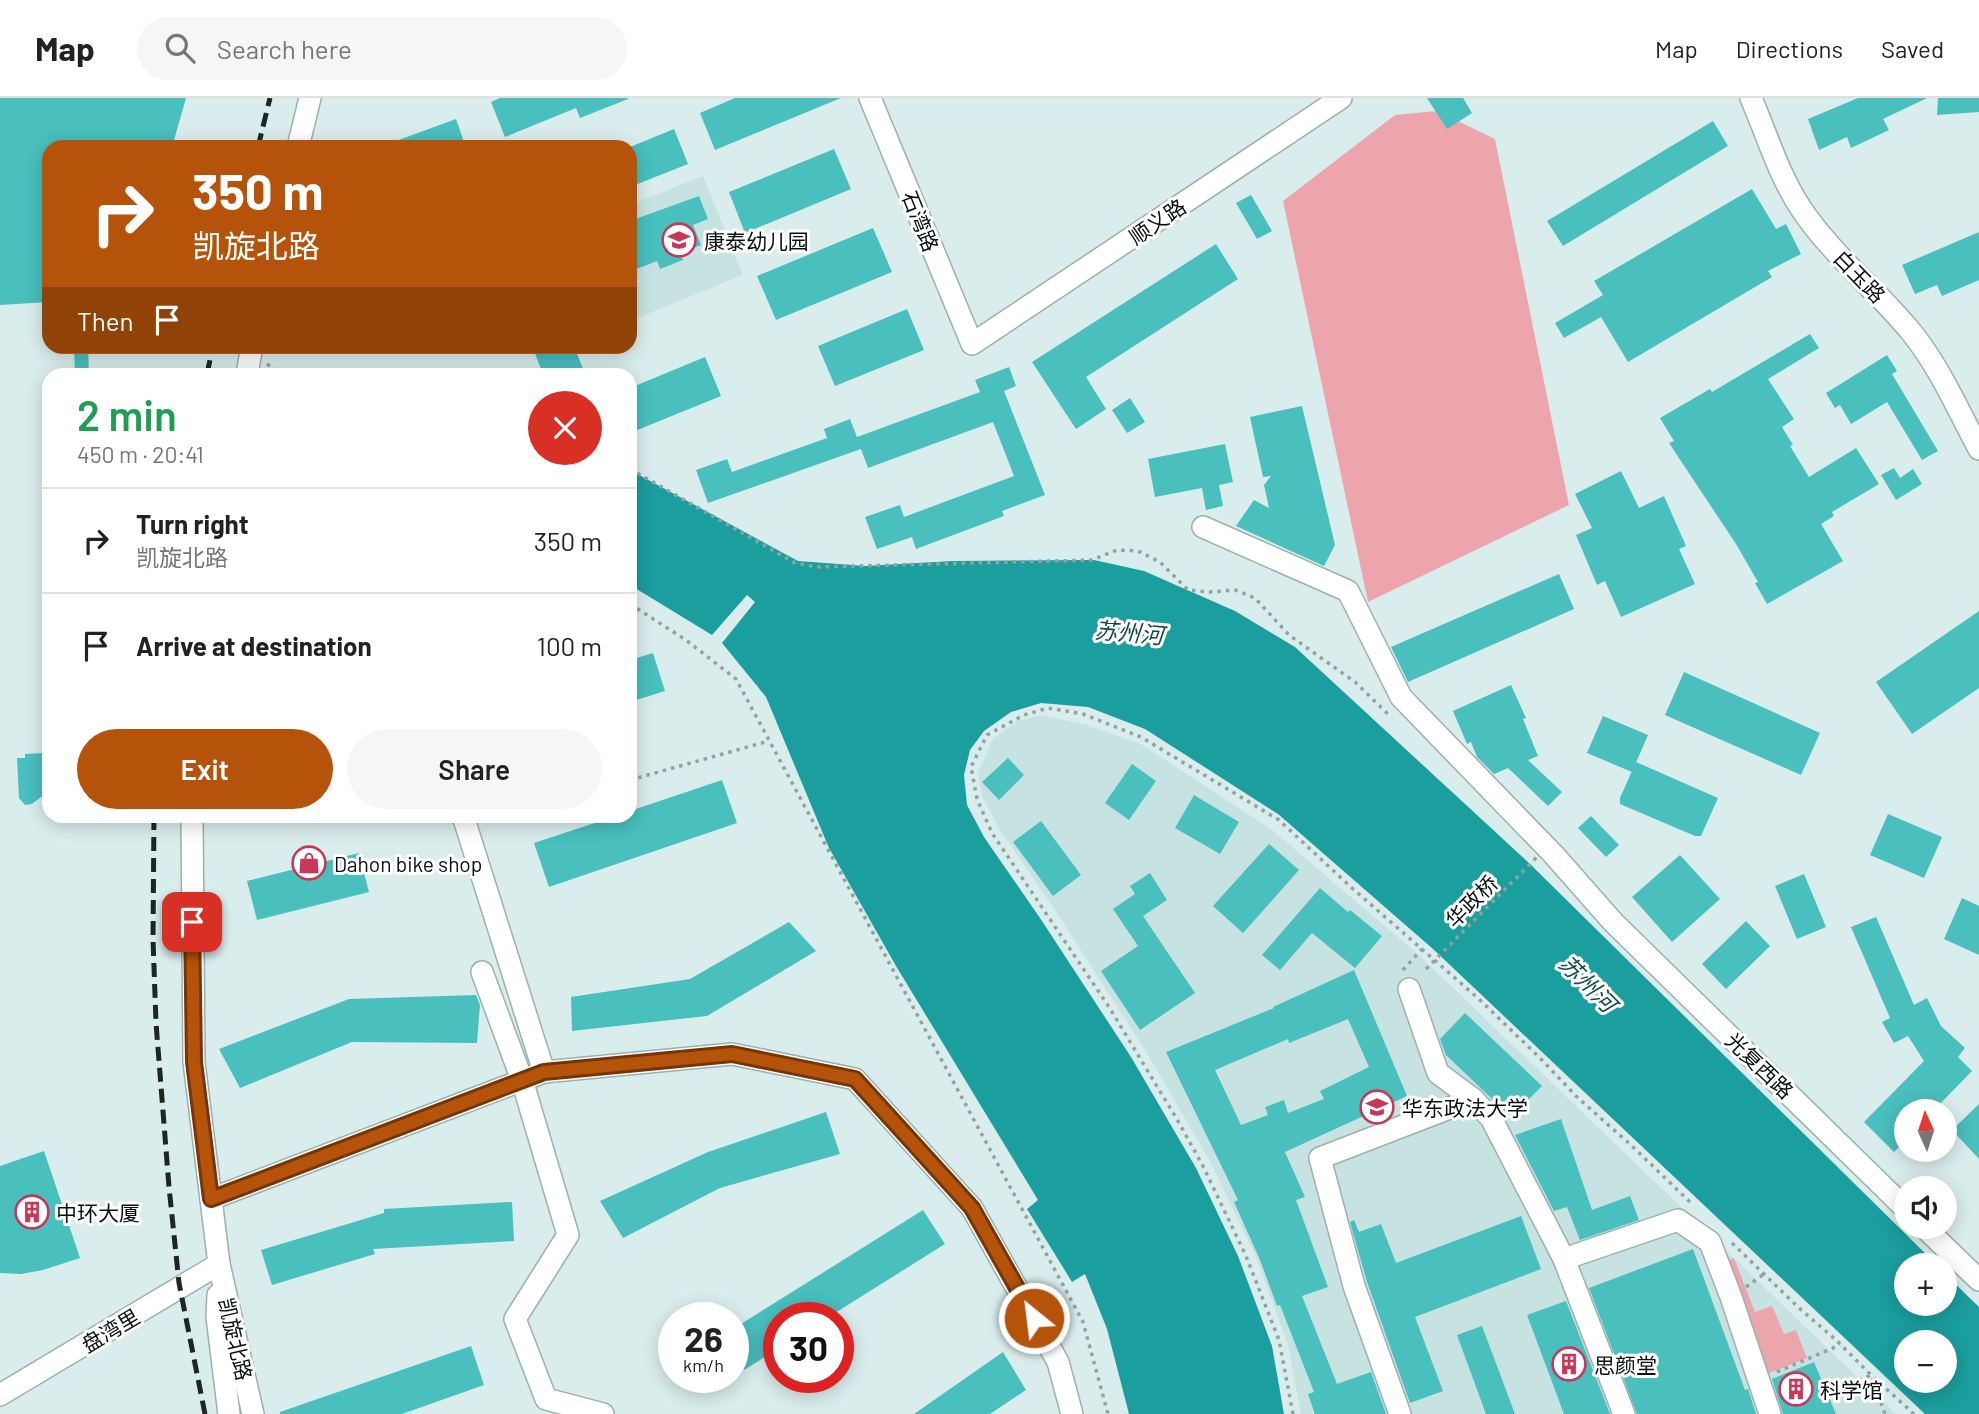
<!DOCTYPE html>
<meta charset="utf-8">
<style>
:root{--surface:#fff;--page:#f6f6f6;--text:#222;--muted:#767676;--line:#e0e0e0;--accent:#b45309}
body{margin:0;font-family:Barlow,"Noto Sans SC",sans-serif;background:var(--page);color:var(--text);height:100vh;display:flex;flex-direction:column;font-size:26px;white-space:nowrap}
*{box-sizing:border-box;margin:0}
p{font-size:23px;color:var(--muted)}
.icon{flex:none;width:38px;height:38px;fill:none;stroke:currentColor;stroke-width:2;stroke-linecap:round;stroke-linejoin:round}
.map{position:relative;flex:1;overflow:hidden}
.drawer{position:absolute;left:42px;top:270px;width:595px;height:455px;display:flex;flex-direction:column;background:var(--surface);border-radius:21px;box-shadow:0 4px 18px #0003}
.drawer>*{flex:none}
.top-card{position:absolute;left:42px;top:42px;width:595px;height:214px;border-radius:21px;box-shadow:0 4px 18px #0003;background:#b45309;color:#fff;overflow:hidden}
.needle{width:46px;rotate:357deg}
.controls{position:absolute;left:1894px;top:1001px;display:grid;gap:14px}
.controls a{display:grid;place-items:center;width:63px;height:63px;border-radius:50%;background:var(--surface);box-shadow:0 4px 18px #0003;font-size:35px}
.speed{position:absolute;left:658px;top:1204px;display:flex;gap:14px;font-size:35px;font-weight:700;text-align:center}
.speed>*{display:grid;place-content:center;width:91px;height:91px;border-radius:50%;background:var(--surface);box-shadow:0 4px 18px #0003;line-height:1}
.speed small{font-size:18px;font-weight:400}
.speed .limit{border:10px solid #d22;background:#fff;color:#111}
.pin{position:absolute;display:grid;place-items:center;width:60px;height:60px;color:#fff;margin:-30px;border-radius:14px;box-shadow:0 4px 10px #0006}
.me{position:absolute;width:77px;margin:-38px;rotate:331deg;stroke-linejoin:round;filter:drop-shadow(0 0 5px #0008)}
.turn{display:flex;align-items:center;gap:24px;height:147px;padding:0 35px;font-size:32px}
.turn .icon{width:91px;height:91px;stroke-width:2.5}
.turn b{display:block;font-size:49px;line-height:60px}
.then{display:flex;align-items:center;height:66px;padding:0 35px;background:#0003;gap:14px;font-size:26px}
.round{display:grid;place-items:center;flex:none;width:74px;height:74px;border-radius:37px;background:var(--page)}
.summary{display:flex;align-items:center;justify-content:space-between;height:119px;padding:0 35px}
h1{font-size:42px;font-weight:600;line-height:52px;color:#1e9e55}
.cta{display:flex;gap:14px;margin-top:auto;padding:14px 35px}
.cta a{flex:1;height:80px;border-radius:42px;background:var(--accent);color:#fff;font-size:28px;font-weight:600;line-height:80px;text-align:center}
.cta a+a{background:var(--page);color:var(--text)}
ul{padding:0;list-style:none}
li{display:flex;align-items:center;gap:21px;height:105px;padding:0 35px;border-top:2px solid var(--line)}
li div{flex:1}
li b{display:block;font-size:26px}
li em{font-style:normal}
header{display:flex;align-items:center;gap:42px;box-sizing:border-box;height:98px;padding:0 35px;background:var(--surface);border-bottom:2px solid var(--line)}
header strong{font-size:33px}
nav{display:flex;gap:38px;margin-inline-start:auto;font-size:24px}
.search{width:490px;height:63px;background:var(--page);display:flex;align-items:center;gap:18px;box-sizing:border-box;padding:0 24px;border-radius:38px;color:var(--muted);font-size:26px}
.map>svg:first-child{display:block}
</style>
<header>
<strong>Map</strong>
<div class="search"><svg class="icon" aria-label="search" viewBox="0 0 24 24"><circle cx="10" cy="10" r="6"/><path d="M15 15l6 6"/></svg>Search here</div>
<nav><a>Map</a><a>Directions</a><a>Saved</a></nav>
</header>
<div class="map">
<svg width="1979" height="1316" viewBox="0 0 1979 1316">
<rect width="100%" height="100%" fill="#daeded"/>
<!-- built -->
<g fill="#c6e3e2">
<path d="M703 78 743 177 630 223V107Z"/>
<path d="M1042 617 1086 627 1141 646 1271 731 1420 858 1896 1316H1301L1288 1247 1256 1159 1211 1065 1145 952 1055 812 1000 732 982 698 978 675 993 641 1017 623Z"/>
</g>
<!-- green -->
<g fill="#eda5ad">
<path d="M1437 13 1495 41 1569 407 1368 504 1283 103 1395 17Z"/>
<path d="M1734 1160 1755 1214 1772 1208 1784 1236 1796 1232 1807 1260 1764 1277 1721 1166Z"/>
</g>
<!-- water -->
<path fill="#1b9e9e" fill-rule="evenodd" d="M630 372 798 463 865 468 953 463 1094 462 1144 473 1235 513 1295 549 1530 766 1937 1167H1906V1206H1944V1175L1979 1209V1316H1925L1433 851 1278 716 1145 631 1088 609 1041 605 1011 614 984 633 970 652 964 677 967 707 984 739 1040 820 1131 959 1196 1070 1238 1158 1272 1248 1284 1316H1129L1107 1231 1085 1176 1072 1184 1027 1111 1038 1102 896 868 829 750 766 599 722 545 755 504 747 497 712 537 630 487ZM1944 1244V1283H1906V1244Z"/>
<!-- building -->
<g fill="#49bfbe" fill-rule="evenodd">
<path d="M0 0H186L172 49H49V204L0 207Z"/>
<path d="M500 0H628V1L580 20 576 10 505 39 491 4Z"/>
<path d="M735 0H841L715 52 700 15Z"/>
<path d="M1427 0H1463L1472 15 1447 31Z"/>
<path d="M1858 0H1927L1883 21 1889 32 1851 50 1847 39 1819 52 1808 21Z"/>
<path d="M1938 0H1979V14L1937 17Z"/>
<path d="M456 21 463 41 459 49H386L385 47Z"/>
<path d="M1713 23 1728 48 1563 148 1547 123Z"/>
<path d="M674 31 688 66 630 89V49Z"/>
<path d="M834 51 851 91 745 135 729 94Z"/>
<path d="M1752 91 1776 131 1786 126 1801 156 1768 173 1772 179 1628 264 1601 219 1564 240 1555 225 1603 197 1594 183Z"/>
<path d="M1251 97 1272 133 1257 141 1236 105Z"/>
<path d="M699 98 708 121 693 127 701 147 680 155 683 162 660 171 657 163 634 172 630 161V123Z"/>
<path d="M873 130 892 174 776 222 757 178Z"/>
<path d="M1979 134V182L1942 198 1937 187 1915 196 1902 167Z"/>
<path d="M1216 146 1238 181 1086 279 1106 311 1076 331 1032 264Z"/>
<path d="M907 211 924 252 835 288 818 248Z"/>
<path d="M1810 236 1819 250 1768 281 1794 321 1782 329 1793 347 1790 348 1809 379 1856 350 1879 386 1832 414 1834 418 1821 426 1843 463 1767 506 1755 485 1758 484 1736 446 1669 345 1674 343 1660 320 1710 291 1712 294Z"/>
<path d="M88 248 89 276H75L74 249Z"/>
<path d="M532 248H574L585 276H543Z"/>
<path d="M1887 257 1897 273 1892 276 1938 353 1922 362 1887 304 1851 326 1840 307 1835 310 1826 295Z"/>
<path d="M705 259 721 298 630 335V290Z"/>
<path d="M1009 269 1016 288 1004 293 1045 397 1002 413 1004 418 916 451 912 439 877 451 865 419 900 407 904 419 1014 378 993 324 868 370 861 351 708 405 696 372 727 361 732 374 827 340 824 331 850 321 857 339 980 294 975 282Z"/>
<path d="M1130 300 1145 324 1127 335 1112 312Z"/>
<path d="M1302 308 1335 447 1324 468 1236 428 1254 402 1269 410 1264 387 1271 378 1263 379 1250 319Z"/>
<path d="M1225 346 1233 384 1219 387 1223 408 1206 412 1202 390 1155 399 1148 361Z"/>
<path d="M1894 370 1900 380 1913 371 1922 386 1896 402 1881 377Z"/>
<path d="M1621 373 1639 410 1664 398 1686 448 1679 451 1695 486 1621 519 1605 483 1597 487 1576 437 1592 430 1575 396Z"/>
<path d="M1559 476 1574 511 1408 584 1391 549Z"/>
<path d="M1979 513V590L1912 636 1876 584Z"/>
<path d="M653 555 665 593 630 604V562Z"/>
<path d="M1684 574 1820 635 1801 677 1665 617Z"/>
<path d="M1511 587 1526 620 1523 621 1538 658 1528 662 1562 694 1548 708 1508 670 1494 676 1477 659 1471 644 1467 646 1453 613Z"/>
<path d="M1603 618 1648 637 1632 674 1587 655Z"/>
<path d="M44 655V659L49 658V699H41L32 706 25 707 19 700 17 660H25V656Z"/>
<path d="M1008 660 1024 677 999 702 982 684Z"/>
<path d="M1636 664 1718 700 1701 738H1695L1620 706V700Z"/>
<path d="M1132 666 1156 683 1129 722 1105 705Z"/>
<path d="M722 682 737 725 549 789 534 745 616 718H630V713Z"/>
<path d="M1194 697 1239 724 1220 756 1175 730Z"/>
<path d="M1888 716 1942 739 1924 780 1870 757Z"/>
<path d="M1591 718 1619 747 1606 759 1578 730Z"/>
<path d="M1041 723 1081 777 1053 798 1013 744Z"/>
<path d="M1269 746 1299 772 1243 835 1213 808Z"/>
<path d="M359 755 369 794 257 822 247 783Z"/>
<path d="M1680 757 1720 801 1672 844 1632 799Z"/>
<path d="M1150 775 1167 802 1143 818 1195 895 1140 932 1101 873 1138 848 1113 811 1135 796 1130 788Z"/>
<path d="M1804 776 1826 829 1797 841 1775 788Z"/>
<path d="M1320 790 1348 814 1350 812 1382 838 1355 870 1312 835 1280 872 1262 857Z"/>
<path d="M1962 800 1979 808V857L1944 841Z"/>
<path d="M1876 819 1914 907 1927 900 1941 928 1965 950 1958 959 1972 973 1933 1013H1906V1042L1894 1054 1864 1024 1924 963 1908 938 1894 945 1882 924 1890 920 1851 829Z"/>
<path d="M1746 823 1770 848 1726 891 1702 866Z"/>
<path d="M789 824 816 853 707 918 572 933 571 899 690 881Z"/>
<path d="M1354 872 1407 998 1285 1054 1305 1099 1296 1102 1328 1189 1302 1198 1337 1286 1371 1274 1386 1316H1315L1308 1296 1314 1294 1280 1207 1277 1208 1260 1162 1234 1104 1238 1102 1166 954 1274 910 1273 909ZM1348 921 1369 969 1320 993 1324 1001 1288 1015 1284 1002 1265 1009 1268 1017 1241 1027 1215 972 1288 941 1289 945Z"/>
<path d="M476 897 480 907 477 945 352 944 240 990 219 951 349 901Z"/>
<path d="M1465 915 1542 988 1511 1019 1446 957 1440 941Z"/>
<path d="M1979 1006V1061L1952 1032Z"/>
<path d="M826 1014 840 1056 720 1090 623 1140 600 1103 708 1054Z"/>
<path d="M1561 1021 1592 1112 1630 1098 1639 1122 1580 1142 1567 1109 1554 1113 1515 1037Z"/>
<path d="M44 1053 80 1160 43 1172 21 1176 0 1175V1068Z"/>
<path d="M512 1104 514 1143 373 1151 375 1156 272 1187 261 1152 384 1115V1111Z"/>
<path d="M923 1112 945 1146 827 1220H779V1250L744 1272 733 1255V1231Z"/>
<path d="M1521 1118 1541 1171 1415 1219 1443 1293 1410 1305 1367 1184 1350 1124 1354 1122 1359 1134 1381 1126 1396 1165Z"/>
<path d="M1693 1151 1745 1292 1748 1291 1756 1316H1637L1589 1190Z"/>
<path d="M1566 1203 1610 1316H1564L1527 1217Z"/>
<path d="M1482 1228 1515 1316H1486L1457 1237Z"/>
<path d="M471 1248 484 1287 402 1316H280V1314Z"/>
<path d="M1003 1254 1026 1292 990 1316H914Z"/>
<path d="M1814 1264 1836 1316H1783L1772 1281Z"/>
</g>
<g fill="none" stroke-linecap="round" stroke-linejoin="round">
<defs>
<g id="minor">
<path d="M870 0 972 246 1341 0"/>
<path d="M1751 0C1767 37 1779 78 1802 112 1833 158 1877 192 1912 235 1940 270 1958 312 1979 351"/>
<path d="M298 49 310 0"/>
<path d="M247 276 252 248"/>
<path d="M1203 429 1348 493 1401 599 1554 757 1613 824 1906 1111"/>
<path d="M192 718 194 964 219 1166 253 1316"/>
<path d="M463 718 544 974"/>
<path d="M482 874 522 982 568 1137 515 1221 546 1301 603 1316"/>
<path d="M1409 891 1438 975 1473 1001 1491 1020 1564 1161 1624 1316"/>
<path d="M211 1101 544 974 732 956 855 981 972 1110 1058 1264 1072 1316"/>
<path d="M1924 1129 1979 1182"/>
<path d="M1564 1161 1678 1122 1710 1144 1731 1199 1770 1316"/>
<path d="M218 1197 217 1219 229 1316"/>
<path d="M0 1297 219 1166"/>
<path d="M1400 1316 1354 1188 1320 1060 1473 1001"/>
</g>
</defs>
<!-- minor casing -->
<use href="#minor" stroke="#9dafaf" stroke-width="24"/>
<!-- path -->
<g stroke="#93a1a1" stroke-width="3.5" stroke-dasharray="3.5 5" stroke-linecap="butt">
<path d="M267 266 282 276"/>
<path d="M630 371 795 465 816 469 1092 462 1117 452 1138 453 1160 464 1188 492 1210 494 1235 492 1255 500 1289 537 1355 584 1390 618"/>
<path d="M630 506 686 542 736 581 1083 1224 1108 1316"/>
<path d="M630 682 769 643"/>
<path d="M485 723 504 718"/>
<path d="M1403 872 1422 851"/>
<path d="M1732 1145 1798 1209 1836 1242 1871 1277 1914 1316"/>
<path d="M1746 1189 1764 1176"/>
<path d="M1777 1274 1840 1247"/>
<path d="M1828 1297 1871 1277 1885 1316"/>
<path d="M1293 1316 1279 1242 1246 1158 1203 1068 1178 1023 1109 909 992 735 977 701 971 669 987 637 1024 617 1048 610 1083 616 1141 639 1279 722 1352 790 1480 902 1540 960 1577 999 1632 1048 1691 1105"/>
</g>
<!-- minor -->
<use href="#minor" stroke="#fff" stroke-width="21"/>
<!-- rail -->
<g stroke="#1e2625" stroke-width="5" stroke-dasharray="14 7" stroke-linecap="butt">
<path d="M258 49 270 0"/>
<path d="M207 276 213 248"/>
<path d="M154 718 153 841 156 925 169 1089 179 1185 205 1316"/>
</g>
<!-- path-bridge -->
<path stroke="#93a1a1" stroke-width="3.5" stroke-dasharray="3.5 5" stroke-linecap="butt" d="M1426 871 1538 758"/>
</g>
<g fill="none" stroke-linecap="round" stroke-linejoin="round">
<defs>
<path id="route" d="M192 824 194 964 211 1101 544 974 732 956 855 981 972 1110 1034 1220"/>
</defs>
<!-- route casing -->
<use href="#route" stroke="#753606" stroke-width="18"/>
<!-- route -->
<use href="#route" stroke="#b45309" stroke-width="12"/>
</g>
<!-- icons -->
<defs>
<symbol id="school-ring" viewBox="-11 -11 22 22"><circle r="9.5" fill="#fff" stroke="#c73858" stroke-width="1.5"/><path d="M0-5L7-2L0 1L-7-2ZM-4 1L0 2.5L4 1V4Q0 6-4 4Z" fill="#c73858"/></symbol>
<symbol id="shop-ring" viewBox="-11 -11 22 22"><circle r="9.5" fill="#fff" stroke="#c73858" stroke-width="1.5"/><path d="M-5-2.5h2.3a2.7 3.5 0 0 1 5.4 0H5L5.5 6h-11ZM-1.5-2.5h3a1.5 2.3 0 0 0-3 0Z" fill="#c73858"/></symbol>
<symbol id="university-ring" viewBox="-11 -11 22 22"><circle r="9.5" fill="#fff" stroke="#c73858" stroke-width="1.5"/><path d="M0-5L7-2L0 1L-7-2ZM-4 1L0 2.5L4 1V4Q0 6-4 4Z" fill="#c73858"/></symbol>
<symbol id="building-ring" viewBox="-11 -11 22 22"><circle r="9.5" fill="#fff" stroke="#c73858" stroke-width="1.5"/><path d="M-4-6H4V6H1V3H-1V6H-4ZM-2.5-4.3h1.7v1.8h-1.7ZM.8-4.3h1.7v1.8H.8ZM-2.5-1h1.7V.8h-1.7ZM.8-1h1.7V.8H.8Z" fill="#c73858"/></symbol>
</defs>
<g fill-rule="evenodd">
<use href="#school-ring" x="660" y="123" width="38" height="38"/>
<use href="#shop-ring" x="290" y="746" width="38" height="38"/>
<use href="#university-ring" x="1358" y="990" width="38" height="38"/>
<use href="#building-ring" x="13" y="1095" width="38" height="38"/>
<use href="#building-ring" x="1550" y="1247" width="38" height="38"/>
<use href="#building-ring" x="1777" y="1272" width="38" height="38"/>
</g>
<g text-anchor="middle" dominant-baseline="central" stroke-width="6" stroke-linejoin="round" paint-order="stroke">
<!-- street labels -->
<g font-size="21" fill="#080f0e" stroke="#fff">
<text transform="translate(921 123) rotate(68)">石湾路</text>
<text transform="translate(1157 123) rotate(-34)">顺义路</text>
<text transform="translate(1860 178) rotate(46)">白玉路</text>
<text transform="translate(1471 803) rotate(-45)">华政桥</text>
<text transform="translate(1760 967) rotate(44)">光复西路</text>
<text transform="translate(110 1232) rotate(-31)">盘湾里</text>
<text transform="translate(236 1241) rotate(77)">凯旋北路</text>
</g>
<!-- poi labels -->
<g font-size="21" fill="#080f0e" stroke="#fff" text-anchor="start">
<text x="704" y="142">康泰幼儿园</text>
<text x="334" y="765">Dahon bike shop</text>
<text x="1402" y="1009">华东政法大学</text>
<text x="56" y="1114">中环大厦</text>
<text x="1594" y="1266">思颜堂</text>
<text x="1820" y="1291">科学馆</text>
</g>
<!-- water labels -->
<g font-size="23" font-style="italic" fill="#174a4a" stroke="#fff">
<text transform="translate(1129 534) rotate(5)">苏州河</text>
<text transform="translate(1588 885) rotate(45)">苏州河</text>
</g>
</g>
</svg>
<div class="controls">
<a><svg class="needle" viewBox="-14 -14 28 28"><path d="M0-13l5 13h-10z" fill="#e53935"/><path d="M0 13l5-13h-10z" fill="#767676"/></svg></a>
<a><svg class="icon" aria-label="sound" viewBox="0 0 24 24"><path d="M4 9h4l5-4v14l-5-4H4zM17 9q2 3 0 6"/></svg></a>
<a>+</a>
<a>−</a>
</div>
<div class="speed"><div>26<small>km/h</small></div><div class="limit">30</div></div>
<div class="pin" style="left:192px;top:824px;background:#d93025"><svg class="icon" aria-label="arrive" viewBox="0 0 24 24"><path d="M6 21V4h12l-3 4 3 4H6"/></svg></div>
<svg class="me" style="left:1034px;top:1220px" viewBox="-20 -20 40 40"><circle r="17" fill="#b45309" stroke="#fff" stroke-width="3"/><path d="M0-11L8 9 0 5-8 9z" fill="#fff"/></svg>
<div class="top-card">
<div class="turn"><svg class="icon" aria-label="right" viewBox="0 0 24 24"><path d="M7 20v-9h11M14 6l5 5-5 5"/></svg><div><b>350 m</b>凯旋北路</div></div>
<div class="then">Then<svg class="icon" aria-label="arrive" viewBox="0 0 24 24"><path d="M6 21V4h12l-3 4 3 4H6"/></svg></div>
</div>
<section class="drawer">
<div class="summary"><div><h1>2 min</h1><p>450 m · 20:41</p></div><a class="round" style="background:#d93025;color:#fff"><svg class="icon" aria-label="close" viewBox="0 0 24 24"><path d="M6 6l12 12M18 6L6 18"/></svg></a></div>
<ul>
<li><svg class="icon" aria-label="right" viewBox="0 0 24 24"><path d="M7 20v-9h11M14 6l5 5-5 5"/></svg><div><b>Turn right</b><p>凯旋北路</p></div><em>350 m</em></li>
<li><svg class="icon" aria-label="arrive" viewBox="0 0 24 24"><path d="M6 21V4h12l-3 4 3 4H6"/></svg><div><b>Arrive at destination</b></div><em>100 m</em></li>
</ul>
<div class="cta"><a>Exit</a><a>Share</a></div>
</section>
</div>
